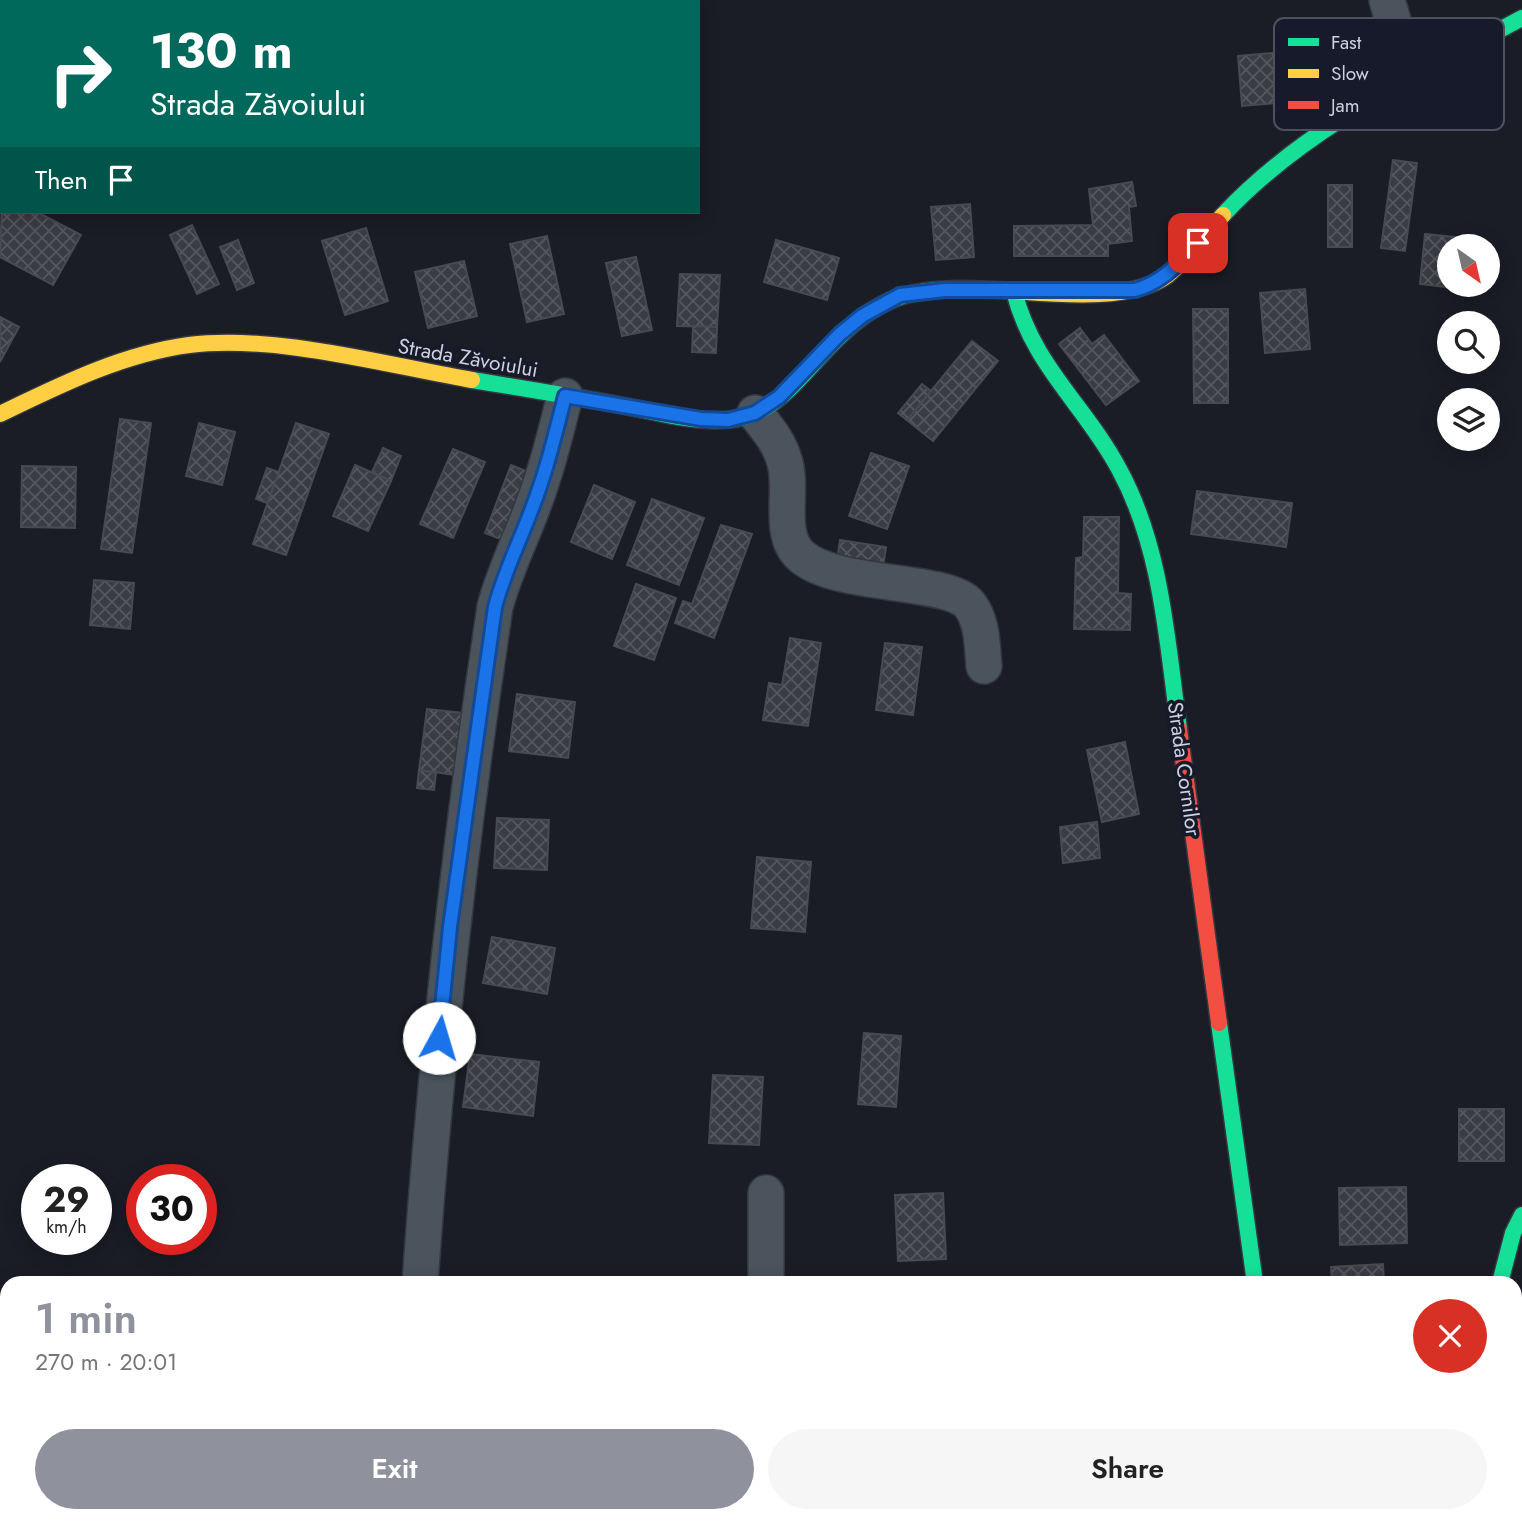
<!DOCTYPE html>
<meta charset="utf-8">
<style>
:root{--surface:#fff;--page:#f6f6f6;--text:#222;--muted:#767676;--accent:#8f929c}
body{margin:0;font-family:Jost,sans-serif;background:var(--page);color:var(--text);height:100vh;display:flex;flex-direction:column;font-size:26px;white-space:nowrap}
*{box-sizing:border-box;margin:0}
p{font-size:23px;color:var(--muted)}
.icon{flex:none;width:38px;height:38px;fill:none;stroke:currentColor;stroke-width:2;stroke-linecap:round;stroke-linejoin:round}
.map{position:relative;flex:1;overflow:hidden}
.details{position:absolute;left:0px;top:1276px;width:1522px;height:247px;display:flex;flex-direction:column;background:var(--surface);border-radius:21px 21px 0 0;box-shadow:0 4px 18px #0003}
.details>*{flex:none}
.banner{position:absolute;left:0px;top:0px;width:700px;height:214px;box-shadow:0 4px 18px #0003;background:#00695c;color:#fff;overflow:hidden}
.needle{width:46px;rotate:146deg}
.controls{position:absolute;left:1437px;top:234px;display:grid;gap:14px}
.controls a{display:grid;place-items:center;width:63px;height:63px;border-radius:50%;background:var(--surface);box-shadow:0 4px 18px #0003;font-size:35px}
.speed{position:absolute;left:21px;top:1164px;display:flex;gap:14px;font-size:35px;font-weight:700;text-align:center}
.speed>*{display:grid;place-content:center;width:91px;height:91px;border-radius:50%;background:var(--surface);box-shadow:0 4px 18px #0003;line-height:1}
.speed small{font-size:18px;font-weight:400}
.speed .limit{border:10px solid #d22;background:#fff;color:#111}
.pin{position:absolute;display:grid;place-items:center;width:60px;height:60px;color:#fff;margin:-30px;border-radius:14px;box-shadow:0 4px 10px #0006}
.me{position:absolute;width:77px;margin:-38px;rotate:6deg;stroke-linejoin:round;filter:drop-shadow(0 0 5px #0008)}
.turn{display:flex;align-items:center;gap:24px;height:147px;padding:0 35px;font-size:32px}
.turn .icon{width:91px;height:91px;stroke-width:2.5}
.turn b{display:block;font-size:49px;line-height:60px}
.then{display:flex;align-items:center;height:66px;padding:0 35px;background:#0003;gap:14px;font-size:26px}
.round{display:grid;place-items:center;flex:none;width:74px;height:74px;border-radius:37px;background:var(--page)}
.overview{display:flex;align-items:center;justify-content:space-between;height:119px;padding:0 35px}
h1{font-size:42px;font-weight:600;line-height:52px;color:var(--accent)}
.action{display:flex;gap:14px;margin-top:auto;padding:14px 35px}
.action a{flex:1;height:80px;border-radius:42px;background:var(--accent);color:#fff;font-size:28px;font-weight:600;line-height:80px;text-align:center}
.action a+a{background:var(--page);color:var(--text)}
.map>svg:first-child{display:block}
</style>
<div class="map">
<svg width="1522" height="1522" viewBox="0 0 1522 1522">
<defs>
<pattern id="building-cross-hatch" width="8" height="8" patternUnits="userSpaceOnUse" patternTransform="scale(1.75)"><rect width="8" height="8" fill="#3a3c43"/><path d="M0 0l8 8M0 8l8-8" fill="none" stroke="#55575e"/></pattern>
</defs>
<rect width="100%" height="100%" fill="#1a1d26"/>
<!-- building -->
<g fill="url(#building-cross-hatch)" stroke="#494951" stroke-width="2">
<path d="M1296 51 1300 101 1242 106 1238 56Z"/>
<path d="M1393 160 1417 163 1405 251 1381 248Z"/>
<path d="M1132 182 1136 206 1129 207 1132 241 1108 244V256H1014V226L1093 225 1089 189Z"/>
<rect x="1328" y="185" width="24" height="62"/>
<path d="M970 204 974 257 936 260 931 207Z"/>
<path d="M2 205V212H37L81 235 53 285 0 257Z"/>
<path d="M192 225 219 284 197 294 170 235Z"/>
<path d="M366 228 388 301 345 315 322 241Z"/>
<path d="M1425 234 1475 239V247H1449V285H1470L1469 290 1420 284Z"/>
<path d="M547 236 564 314 527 322 510 244Z"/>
<path d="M238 240 254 283 237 290 220 247Z"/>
<path d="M776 240 839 258 827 300 764 282Z"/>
<path d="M636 257 652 330 622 336 606 263Z"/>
<path d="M464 261 477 316 428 328 415 272Z"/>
<path d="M680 274 720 275 717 327 677 326Z"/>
<path d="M1305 289 1310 349 1265 353 1260 293Z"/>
<path d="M1193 309H1228V403H1194Z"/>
<path d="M0 317 19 327 0 362Z"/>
<path d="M693 326 717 327 716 353 692 352Z"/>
<path d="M1080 328 1092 344 1104 335 1139 381 1106 405 1059 344Z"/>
<path d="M972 341 998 361 933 441 907 420Z"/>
<path d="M922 384 931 391 907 420 898 413Z"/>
<path d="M120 419 151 423 132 553 101 549Z"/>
<path d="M199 423 235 432 222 485 186 476Z"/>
<path d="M296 423 329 434 286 555 253 544Z"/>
<path d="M383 448 401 456 391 481 372 472Z"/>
<path d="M453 449 485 462 453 538 420 524Z"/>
<path d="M871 453 909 466 887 529 849 516Z"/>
<path d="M355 465 391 481 368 531 333 516Z"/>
<path d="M511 465 536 475 510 543 485 533Z"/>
<path d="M22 466 76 467 75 528 21 527Z"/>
<path d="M267 468 279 472 267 503 256 499Z"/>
<path d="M594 485 635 502 612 559 571 542Z"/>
<path d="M1197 491 1292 503 1286 547 1191 534Z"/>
<path d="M652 499 704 518 679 585 627 565Z"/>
<path d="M1084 517H1119L1118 593 1131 594 1130 630 1074 629 1076 558 1083 557Z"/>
<path d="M721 525 752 534 714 638 675 623 683 601 692 604Z"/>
<path d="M840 540 886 547 883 568 837 561Z"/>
<path d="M94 580 134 583 130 629 90 625Z"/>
<path d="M636 584 676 598 654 660 614 646Z"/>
<path d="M790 638 821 643 808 726 763 720 769 683 782 685Z"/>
<path d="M885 643 922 647 913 715 876 710Z"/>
<path d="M517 694 575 702 568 758 509 751Z"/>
<path d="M427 709 463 713 456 775 419 770Z"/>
<path d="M1125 742 1139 814 1102 822 1087 750Z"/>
<path d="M419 770 436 773 434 790 417 788Z"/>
<path d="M497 818 549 820 547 870 494 868Z"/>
<path d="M1097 822 1100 858 1063 863 1060 827Z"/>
<path d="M757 857 811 862 805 932 751 928Z"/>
<path d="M492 937 555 948 547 994 483 983Z"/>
<path d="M864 1033 901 1036 896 1107 858 1104Z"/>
<path d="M470 1054 539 1062 533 1116 463 1107Z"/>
<path d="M713 1075 763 1077 759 1145 709 1143Z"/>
<rect x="1459" y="1109" width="45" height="52"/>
<path d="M1406 1187 1407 1243 1340 1245 1339 1188Z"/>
<path d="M943 1193 946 1259 898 1261 895 1195Z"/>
<path d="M1383 1264 1384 1283H1332L1331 1267Z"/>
<rect x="878" y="1516" width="50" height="6"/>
</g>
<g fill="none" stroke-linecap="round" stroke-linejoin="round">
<defs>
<g id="street">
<path d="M1387 0 1410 79"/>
<path d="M755 413C768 429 780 443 785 463 793 491 777 535 801 556 837 588 947 578 969 604 983 621 982 646 984 666"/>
<path d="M766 1193V1283"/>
<path d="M420 1283C436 1056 461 832 495 607 504 573 519 543 531 511 546 473 555 435 565 396"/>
<path d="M412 1516 415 1522"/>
<path d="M768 1516V1522"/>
<path d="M1286 1516V1522"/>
<path d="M0 1520 32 1522"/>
</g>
<g id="fast">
<path d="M1223 215C1305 127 1417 75 1522 18"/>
<path d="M1014 291C1032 365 1085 405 1119 469 1162 548 1167 641 1179 729"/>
<path d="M472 380C521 388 570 396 619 405 660 412 710 429 751 415 777 405 797 382 816 361 884 285 916 286 1014 291"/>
<path d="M1219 1023 1255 1283"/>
<path d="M1500 1283 1513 1233 1522 1215"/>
</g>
<g id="slow">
<path d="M1014 291C1056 294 1132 302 1168 275 1188 259 1205 234 1223 215"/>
<path d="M0 414C60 385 122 354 189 345 275 334 386 365 472 380"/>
</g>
<path id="jam" d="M1179 729 1219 1023"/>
</defs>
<!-- street casing -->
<use href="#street" stroke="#34373f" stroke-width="38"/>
<!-- fast casing -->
<use href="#fast" stroke="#34373f" stroke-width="19"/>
<!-- slow casing -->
<use href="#slow" stroke="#34373f" stroke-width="19"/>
<!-- jam casing -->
<use href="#jam" stroke="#34373f" stroke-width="19"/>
<!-- street -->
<use href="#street" stroke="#4b545d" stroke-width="35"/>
<!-- fast -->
<use href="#fast" stroke="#16e098" stroke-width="16"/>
<!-- slow -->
<use href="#slow" stroke="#ffcf43" stroke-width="16"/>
<!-- jam -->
<use href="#jam" stroke="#f24e42" stroke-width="16"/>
</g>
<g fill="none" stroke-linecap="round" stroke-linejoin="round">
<defs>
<path id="route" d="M439 1038 450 927 495 607C504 573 519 543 531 511 546 473 555 435 565 396L701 419 728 420 755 413 779 397 840 334 862 316 900 295 945 290H1135C1163 282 1178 264 1198 243"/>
</defs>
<!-- route casing -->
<use href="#route" stroke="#114b97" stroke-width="18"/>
<!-- route -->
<use href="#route" stroke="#1a73e8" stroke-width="12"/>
</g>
<g text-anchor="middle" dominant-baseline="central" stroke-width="7" stroke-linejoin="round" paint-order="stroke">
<!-- street labels -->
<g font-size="21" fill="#ced1dc" stroke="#161a2a">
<text transform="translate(468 358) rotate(10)">Strada Zăvoiului</text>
<text transform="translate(1184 769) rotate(82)">Strada Cornilor</text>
</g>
</g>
<!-- legend -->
<rect x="1274" y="18" width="230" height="112" rx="10" fill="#161a2a" stroke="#4d515f" stroke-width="2"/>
<rect x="1288" y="38" width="31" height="8" fill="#16e098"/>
<rect x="1288" y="69" width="31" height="9" fill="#ffcf43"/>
<rect x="1288" y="101" width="31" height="8" fill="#f24e42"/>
<g font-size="19" fill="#ced1dc">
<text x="1331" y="49">Fast</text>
<text x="1331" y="80">Slow</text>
<text x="1331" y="112">Jam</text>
</g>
</svg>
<div class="controls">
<a><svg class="needle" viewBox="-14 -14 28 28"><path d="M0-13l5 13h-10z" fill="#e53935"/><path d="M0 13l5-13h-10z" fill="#767676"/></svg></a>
<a><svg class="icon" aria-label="search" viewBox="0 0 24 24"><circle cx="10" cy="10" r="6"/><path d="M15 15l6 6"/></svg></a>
<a><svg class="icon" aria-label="layers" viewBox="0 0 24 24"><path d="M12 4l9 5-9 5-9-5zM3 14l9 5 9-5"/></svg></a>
</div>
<div class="speed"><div>29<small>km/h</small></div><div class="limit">30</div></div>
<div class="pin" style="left:1198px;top:243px;background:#d93025"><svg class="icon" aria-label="arrive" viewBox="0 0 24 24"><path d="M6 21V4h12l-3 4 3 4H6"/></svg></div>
<svg class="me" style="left:439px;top:1038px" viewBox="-20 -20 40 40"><circle r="19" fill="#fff"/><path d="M0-13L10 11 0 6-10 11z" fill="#1a73e8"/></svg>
<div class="banner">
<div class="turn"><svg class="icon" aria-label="right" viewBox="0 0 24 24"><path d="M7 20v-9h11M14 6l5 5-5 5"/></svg><div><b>130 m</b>Strada Zăvoiului</div></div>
<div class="then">Then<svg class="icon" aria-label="arrive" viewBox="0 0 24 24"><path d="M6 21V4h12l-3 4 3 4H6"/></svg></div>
</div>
<section class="details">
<div class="overview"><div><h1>1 min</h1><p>270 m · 20:01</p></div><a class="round" style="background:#d93025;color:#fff"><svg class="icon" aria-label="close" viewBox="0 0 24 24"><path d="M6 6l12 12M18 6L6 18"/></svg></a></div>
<div class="action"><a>Exit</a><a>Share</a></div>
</section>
</div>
